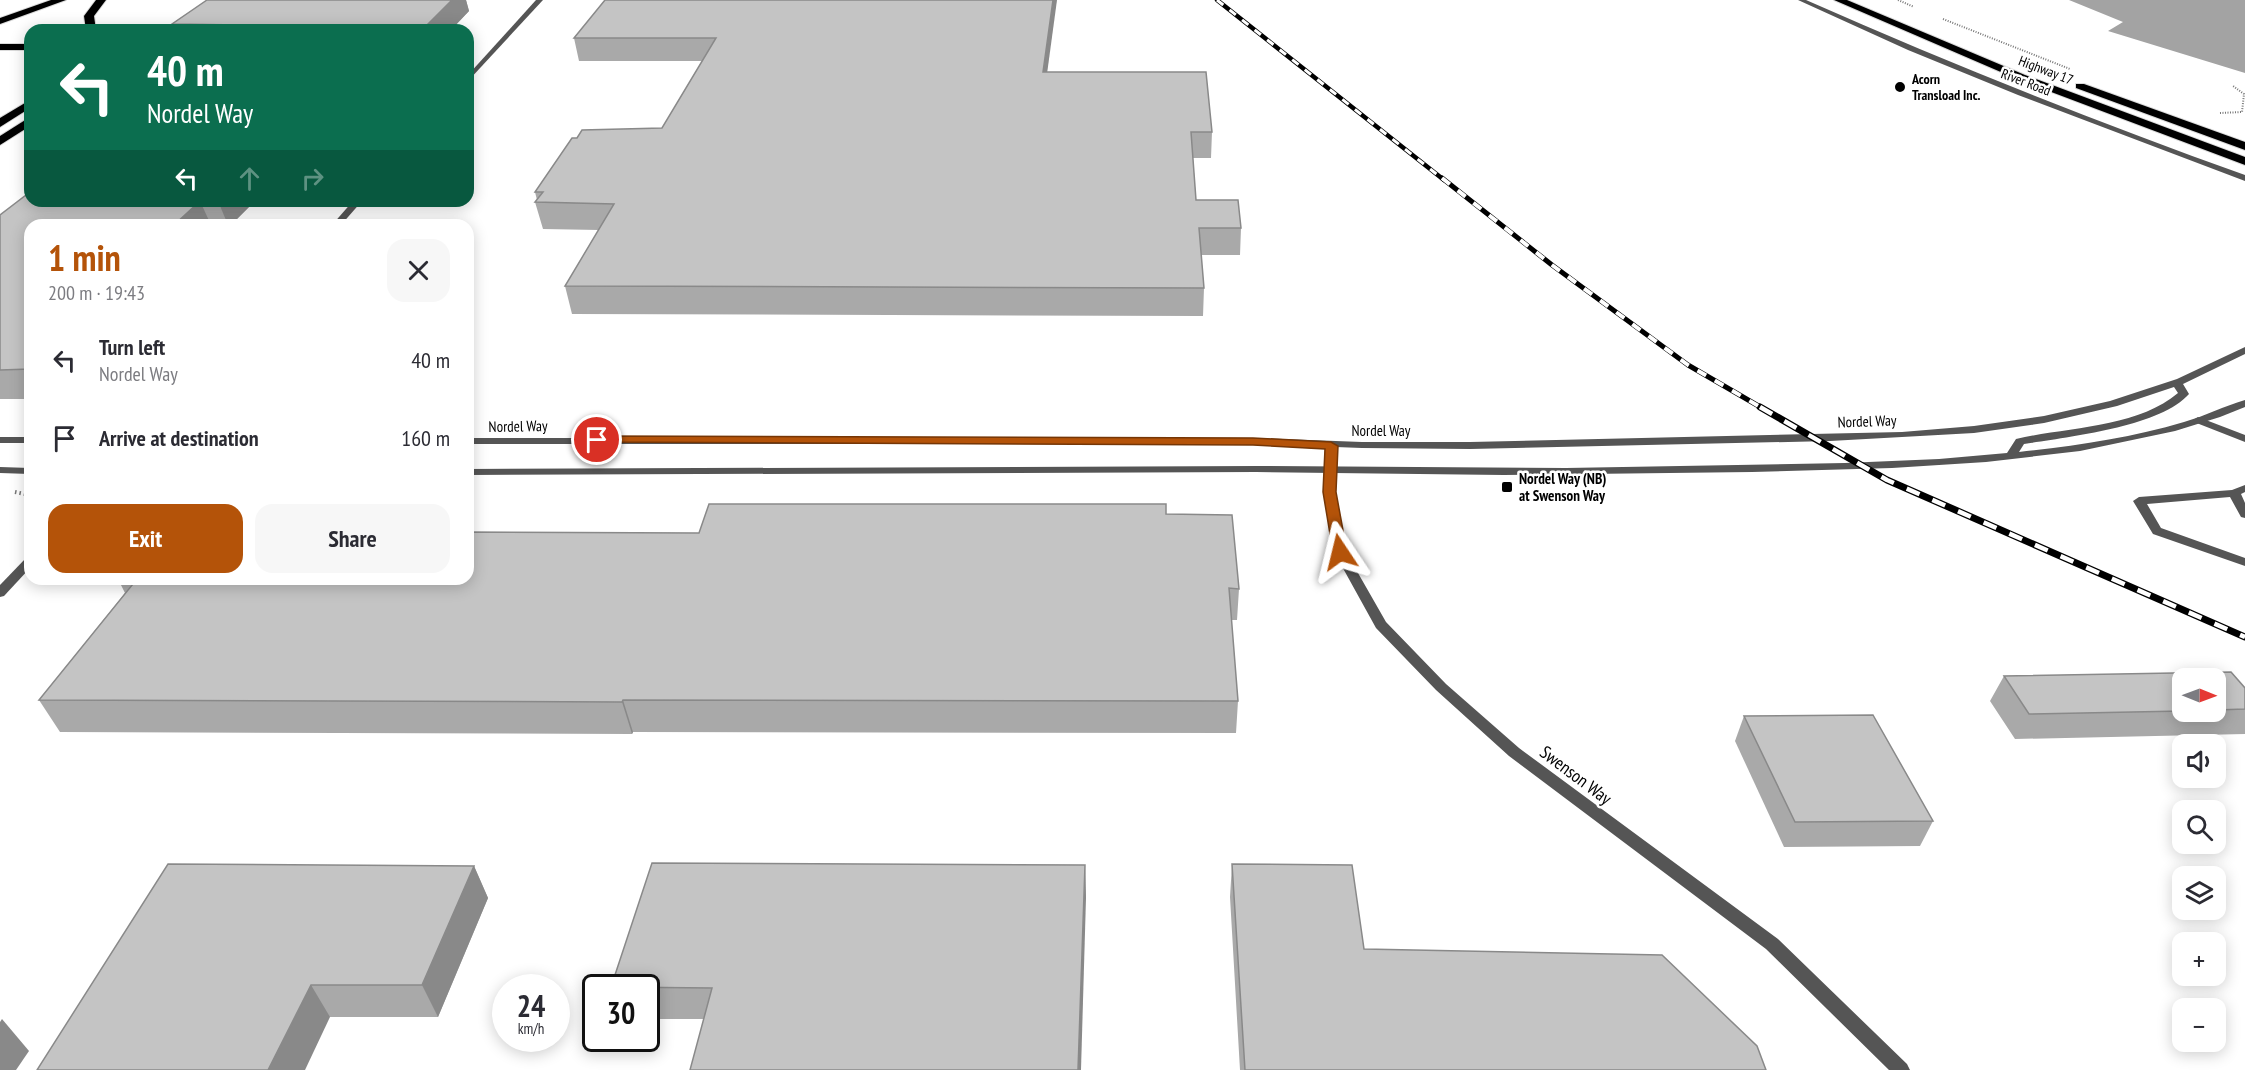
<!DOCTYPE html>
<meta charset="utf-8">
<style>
:root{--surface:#fff;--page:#f7f7f7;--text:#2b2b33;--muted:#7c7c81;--accent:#b45309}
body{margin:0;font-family:"PT Sans Narrow",sans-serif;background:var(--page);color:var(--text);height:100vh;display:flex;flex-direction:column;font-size:22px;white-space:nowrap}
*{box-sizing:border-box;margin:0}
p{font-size:20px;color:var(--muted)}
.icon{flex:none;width:33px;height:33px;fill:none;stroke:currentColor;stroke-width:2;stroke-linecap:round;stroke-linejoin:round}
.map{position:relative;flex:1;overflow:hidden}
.drawer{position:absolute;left:24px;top:219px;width:450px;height:366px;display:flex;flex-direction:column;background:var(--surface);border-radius:18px;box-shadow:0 3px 15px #0003}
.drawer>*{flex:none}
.banner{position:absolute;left:24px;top:24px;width:450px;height:183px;border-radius:18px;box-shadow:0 3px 15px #0003;background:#0b6e4f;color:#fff;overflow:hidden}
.needle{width:39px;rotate:91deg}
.tools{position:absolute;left:2172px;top:668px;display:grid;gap:12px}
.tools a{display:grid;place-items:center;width:54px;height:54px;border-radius:12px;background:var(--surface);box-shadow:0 3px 15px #0003;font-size:30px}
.speed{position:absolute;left:492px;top:974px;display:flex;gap:12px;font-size:30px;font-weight:700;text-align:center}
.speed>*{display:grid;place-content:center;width:78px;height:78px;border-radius:50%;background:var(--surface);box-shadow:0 3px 15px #0003;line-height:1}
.speed small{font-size:15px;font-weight:400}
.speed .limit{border:3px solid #111;border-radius:9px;background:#fff;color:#111}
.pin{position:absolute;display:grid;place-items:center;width:51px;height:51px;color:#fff;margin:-26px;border:3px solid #fff;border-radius:50%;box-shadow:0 2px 6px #0007}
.me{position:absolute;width:66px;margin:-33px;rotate:350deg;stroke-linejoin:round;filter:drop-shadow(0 0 4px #0008)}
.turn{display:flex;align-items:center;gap:21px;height:126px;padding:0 24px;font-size:27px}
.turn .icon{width:78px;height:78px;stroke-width:2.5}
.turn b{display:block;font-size:42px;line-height:51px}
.lanes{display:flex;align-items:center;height:57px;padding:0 24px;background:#0003;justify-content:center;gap:30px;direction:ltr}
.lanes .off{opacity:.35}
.round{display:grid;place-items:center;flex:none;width:63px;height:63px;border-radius:18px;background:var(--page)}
.summary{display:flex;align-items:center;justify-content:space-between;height:102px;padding:0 24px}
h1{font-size:36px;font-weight:700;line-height:45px;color:var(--accent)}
.button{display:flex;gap:12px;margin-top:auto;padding:12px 24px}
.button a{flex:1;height:69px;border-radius:18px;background:var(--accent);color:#fff;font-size:24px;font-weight:700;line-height:69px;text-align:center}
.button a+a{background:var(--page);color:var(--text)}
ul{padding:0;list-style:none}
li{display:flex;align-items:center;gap:18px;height:78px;padding:0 24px}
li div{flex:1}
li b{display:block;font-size:22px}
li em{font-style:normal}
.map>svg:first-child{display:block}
</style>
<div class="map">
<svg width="2245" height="1070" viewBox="0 0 2245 1070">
<rect width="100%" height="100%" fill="#fff"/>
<!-- water -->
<path fill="#a3a3a3" d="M2069 0H2245V73L2108 31 2123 22Z"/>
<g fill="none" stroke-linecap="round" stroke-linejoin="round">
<defs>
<g id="motorway">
<path d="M51 0H66L0 24V18Z"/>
<path d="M96 0H106L94 16 96 30H86L84 16Z"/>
<path d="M1834 0H1847L2025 75 2245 157V165L2017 79Z"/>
<rect x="0" y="44" width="30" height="6"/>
<path d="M2076 84H2084L2245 142V150L2076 88Z"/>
<path d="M30 100V108L0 127V118Z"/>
<path d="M30 117V126L0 145V136Z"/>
</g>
</defs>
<!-- motorway casing -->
<use href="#motorway" stroke="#dbdbdb" stroke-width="2"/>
<!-- path-far1 -->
<g stroke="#777" stroke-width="2" stroke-dasharray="1 1.5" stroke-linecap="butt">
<path d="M1898 0 1914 7"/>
<path d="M1943 19 2070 69"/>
<path d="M2220 113 2242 112 2244 94 2233 86"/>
</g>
<!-- path -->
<path stroke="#777" stroke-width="4" stroke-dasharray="1.5 3" stroke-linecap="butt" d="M15 492 30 495"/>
<!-- service -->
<g fill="#555" fill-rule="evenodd">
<path d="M2198 417 2245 435V442L2194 422 2193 420Z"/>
<path d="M2245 485V492L2241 494 2245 503V518L2241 517 2230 497 2147 504 2161 528 2245 558V566L2153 534 2133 501 2139 497 2232 490Z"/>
</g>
<!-- minor -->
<g fill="#555" fill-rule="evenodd">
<path d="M536 0H543L468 81V75Z"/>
<path d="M1798 0H1806C1951 64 2097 122 2245 175V181L2018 95 1908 50Z"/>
<path d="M353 201H362L341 225H332Z"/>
<path d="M1331 443 1337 446 1335 492 1346 552 1386 622 1446 684 1519 748 1778 939 1907 1064 1910 1070H1889L1766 949 1509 756 1436 690 1376 628 1334 552 1323 492 1325 446Z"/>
<path d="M30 557V568L4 596 0 597V585L26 558Z"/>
</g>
<!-- tertiary -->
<g fill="#555" fill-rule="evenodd">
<path d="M2245 347V354L2183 384 2189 394C2160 427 2067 437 2024 444L2019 452C2074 446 2131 438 2184 422 2205 416 2224 406 2245 400V407L2220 417 2175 431 2080 451 1986 462 1892 468 1752 472 1504 475 1256 472 468 475V469L1256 466 1566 468 1845 463 1939 459 2007 453 2016 439C2067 427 2137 428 2178 393L2174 387 2117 406 2044 423 1974 433 1830 441 1470 449 1362 448 1253 444H468V438H1253L1362 442H1470L1902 432 1974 426 2044 416 2110 401 2177 379Z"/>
<rect x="0" y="437" width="30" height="6"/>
<path d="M0 467 30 468V474L0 473Z"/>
</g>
<!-- motorway -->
<use href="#motorway" fill="#000" fill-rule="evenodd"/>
<defs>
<path id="rail-far2" d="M1217 0 1444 180"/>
<path id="rail-far1" d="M1442 178 1552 265 1688 365 1762 408"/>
<path id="rail" d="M1760 407 1887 480 2245 637"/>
</defs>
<!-- rail-far2 casing -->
<use href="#rail-far2" stroke="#000" stroke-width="4.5"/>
<!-- rail-far1 casing -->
<use href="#rail-far1" stroke="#000" stroke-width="5"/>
<!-- rail casing -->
<use href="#rail" stroke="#000" stroke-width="7"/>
<!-- rail-far2 -->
<use href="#rail-far2" stroke="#fff" stroke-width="3" stroke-dasharray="8" stroke-linecap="butt"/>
<!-- rail-far1 -->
<use href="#rail-far1" stroke="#fff" stroke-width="4" stroke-dasharray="10" stroke-linecap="butt"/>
<!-- rail -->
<use href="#rail" stroke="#fff" stroke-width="4.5" stroke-dasharray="14" stroke-linecap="butt"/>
</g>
<!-- wall -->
<g fill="#a9a9a9" fill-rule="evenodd">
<path d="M207 0H466L469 11 451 30H174L172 24Z"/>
<path d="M605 0 1047 72 1212 132 1211 158H1193L1196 200 1241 228 1240 255H1201L1204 288 1203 316 572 314 565 286 599 230 543 229 535 202 537 200 535 192 577 138 662 128 702 61H579L574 38Z"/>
<path d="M30 201H255L231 225H30V399H0V215Z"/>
<path d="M1166 514 1239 589 1237 620H1231L1238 701 1236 733 633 732 632 734 60 732 39 700 125 593 120 583 699 533Z"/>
<path d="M2231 672 2245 688V734L2015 739 1990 701 2004 676ZM2182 678H2216V711H2182Z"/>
<path d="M1744 716 1933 821 1920 846 1784 847 1735 741Z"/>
<path d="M1232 864 1364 949 1766 1070H1240L1230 897Z"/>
<path d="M1085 865 1086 898 704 1019H646V987Z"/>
<path d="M474 866 488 898 438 1017H330L37 1070Z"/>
</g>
<!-- shaded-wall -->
<g fill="#898989">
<path d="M452 0H466L469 11 451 30H422Z"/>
<path d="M1053 0H1057L1044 96 1043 72Z"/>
<path d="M200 201 211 225H174Z"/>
<path d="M218 201H255L231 225H228Z"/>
<path d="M623 700 633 732 632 734 622 702Z"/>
<path d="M1085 865 1086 898 1081 1070H1078Z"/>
<path d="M474 866 488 898 438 1017 422 985Z"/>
<path d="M311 985 330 1017 305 1070H268Z"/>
<path d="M2 1019 29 1051 16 1070H0V1022Z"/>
</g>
<!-- building -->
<g fill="#c4c4c4" stroke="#898989" stroke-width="1.5">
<path d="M207 0H452L422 30H230L238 25 172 24Z"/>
<path d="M605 0H1053L1043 72H1206L1212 132H1191L1196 200H1238L1241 228H1199L1204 288 565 286 614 204 535 202 543 192H535L572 138H577L582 130 662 128 716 38H574Z"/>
<path d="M30 192V201H200L174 225H30V369L0 370V215Z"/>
<path d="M709 504H1166V514L1232 515 1239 589 1229 588 1238 701 623 700 622 702 39 700 133 584 120 583 123 579H468V532L699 533Z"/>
<path d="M2231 672 2245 688V709L2216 710V678H2182V711L2029 714 2004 676Z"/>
<path d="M1873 715 1933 821 1795 822 1744 716Z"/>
<path d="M652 863 1085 865 1078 1070H690L712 988 611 987Z"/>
<path d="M168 864 474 866 422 985H311L268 1070H37Z"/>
<path d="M1232 864 1352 865 1364 949 1662 955 1757 1046 1766 1070H1245Z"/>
</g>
<!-- route -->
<path fill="#b45309" stroke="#753606" stroke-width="1.5" d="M597 436 1253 438 1331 442 1338 446 1336 492 1347 552 1340 556 1333 552 1323 492 1325 449 1253 445 592 442 590 440Z"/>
<!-- markers -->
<g fill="#000" stroke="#fff" stroke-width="2">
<circle cx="1900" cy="87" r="6"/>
<rect x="1501" y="481" width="12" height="12" rx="3"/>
</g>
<g text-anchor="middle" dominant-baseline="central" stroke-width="5" stroke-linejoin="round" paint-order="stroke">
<!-- far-street labels -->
<g font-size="14" fill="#000" stroke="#fff">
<text transform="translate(2046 70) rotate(21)">Highway 17</text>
<text transform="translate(2026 82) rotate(21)">River Road</text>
</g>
<!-- far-poi labels -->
<g font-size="14" font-weight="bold" fill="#000" stroke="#fff" text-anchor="start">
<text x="1912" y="79">Acorn<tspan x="1912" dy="16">Transload Inc.</tspan></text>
</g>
<!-- street labels -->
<g font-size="15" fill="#000" stroke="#fff">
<text transform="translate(1867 421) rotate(-2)">Nordel Way</text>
<text transform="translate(518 426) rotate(-1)">Nordel Way</text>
<text x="1381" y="430">Nordel Way</text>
</g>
<!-- poi labels -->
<g font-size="15" font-weight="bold" fill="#000" stroke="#fff" text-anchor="start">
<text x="1519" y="478">Nordel Way (NB)<tspan x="1519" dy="17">at Swenson Way</tspan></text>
</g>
<!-- near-street labels -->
<g font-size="18" fill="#000" stroke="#fff">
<text transform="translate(1576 775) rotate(37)">Swenson Way</text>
</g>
</g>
</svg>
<div class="tools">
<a><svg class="needle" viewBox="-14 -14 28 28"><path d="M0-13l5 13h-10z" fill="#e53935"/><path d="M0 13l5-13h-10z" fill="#7c7c81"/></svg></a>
<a><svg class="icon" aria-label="sound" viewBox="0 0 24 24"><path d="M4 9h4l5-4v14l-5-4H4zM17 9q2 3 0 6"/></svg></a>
<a><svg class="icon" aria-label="search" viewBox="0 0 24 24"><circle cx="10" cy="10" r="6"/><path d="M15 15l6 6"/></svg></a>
<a><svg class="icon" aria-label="layers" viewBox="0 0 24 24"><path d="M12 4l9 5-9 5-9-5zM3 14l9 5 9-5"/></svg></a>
<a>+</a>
<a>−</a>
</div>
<div class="speed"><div>24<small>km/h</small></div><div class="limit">30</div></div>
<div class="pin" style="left:597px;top:440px;background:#d93025"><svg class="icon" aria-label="arrive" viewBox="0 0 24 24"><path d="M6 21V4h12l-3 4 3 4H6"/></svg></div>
<svg class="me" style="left:1340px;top:552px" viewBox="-20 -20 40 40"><path d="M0-17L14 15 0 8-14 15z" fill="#b45309" stroke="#fff" stroke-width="4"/></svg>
<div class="banner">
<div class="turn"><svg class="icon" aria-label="left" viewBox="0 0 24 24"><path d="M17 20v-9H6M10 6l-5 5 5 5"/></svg><div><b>40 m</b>Nordel Way</div></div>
<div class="lanes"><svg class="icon" aria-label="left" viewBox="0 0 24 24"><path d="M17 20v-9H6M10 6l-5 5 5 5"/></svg><svg class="icon off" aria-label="ahead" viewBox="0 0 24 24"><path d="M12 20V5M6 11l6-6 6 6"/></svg><svg class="icon off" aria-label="right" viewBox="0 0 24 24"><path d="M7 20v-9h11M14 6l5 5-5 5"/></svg></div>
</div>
<section class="drawer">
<div class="summary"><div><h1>1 min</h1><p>200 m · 19:43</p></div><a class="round"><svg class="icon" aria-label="close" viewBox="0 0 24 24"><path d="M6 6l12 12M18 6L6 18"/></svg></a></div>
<ul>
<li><svg class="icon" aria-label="left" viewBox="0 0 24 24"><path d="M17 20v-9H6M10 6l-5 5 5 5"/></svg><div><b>Turn left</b><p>Nordel Way</p></div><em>40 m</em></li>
<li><svg class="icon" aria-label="arrive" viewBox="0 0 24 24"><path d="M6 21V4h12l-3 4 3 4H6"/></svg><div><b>Arrive at destination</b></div><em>160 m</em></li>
</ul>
<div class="button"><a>Exit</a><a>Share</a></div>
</section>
</div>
